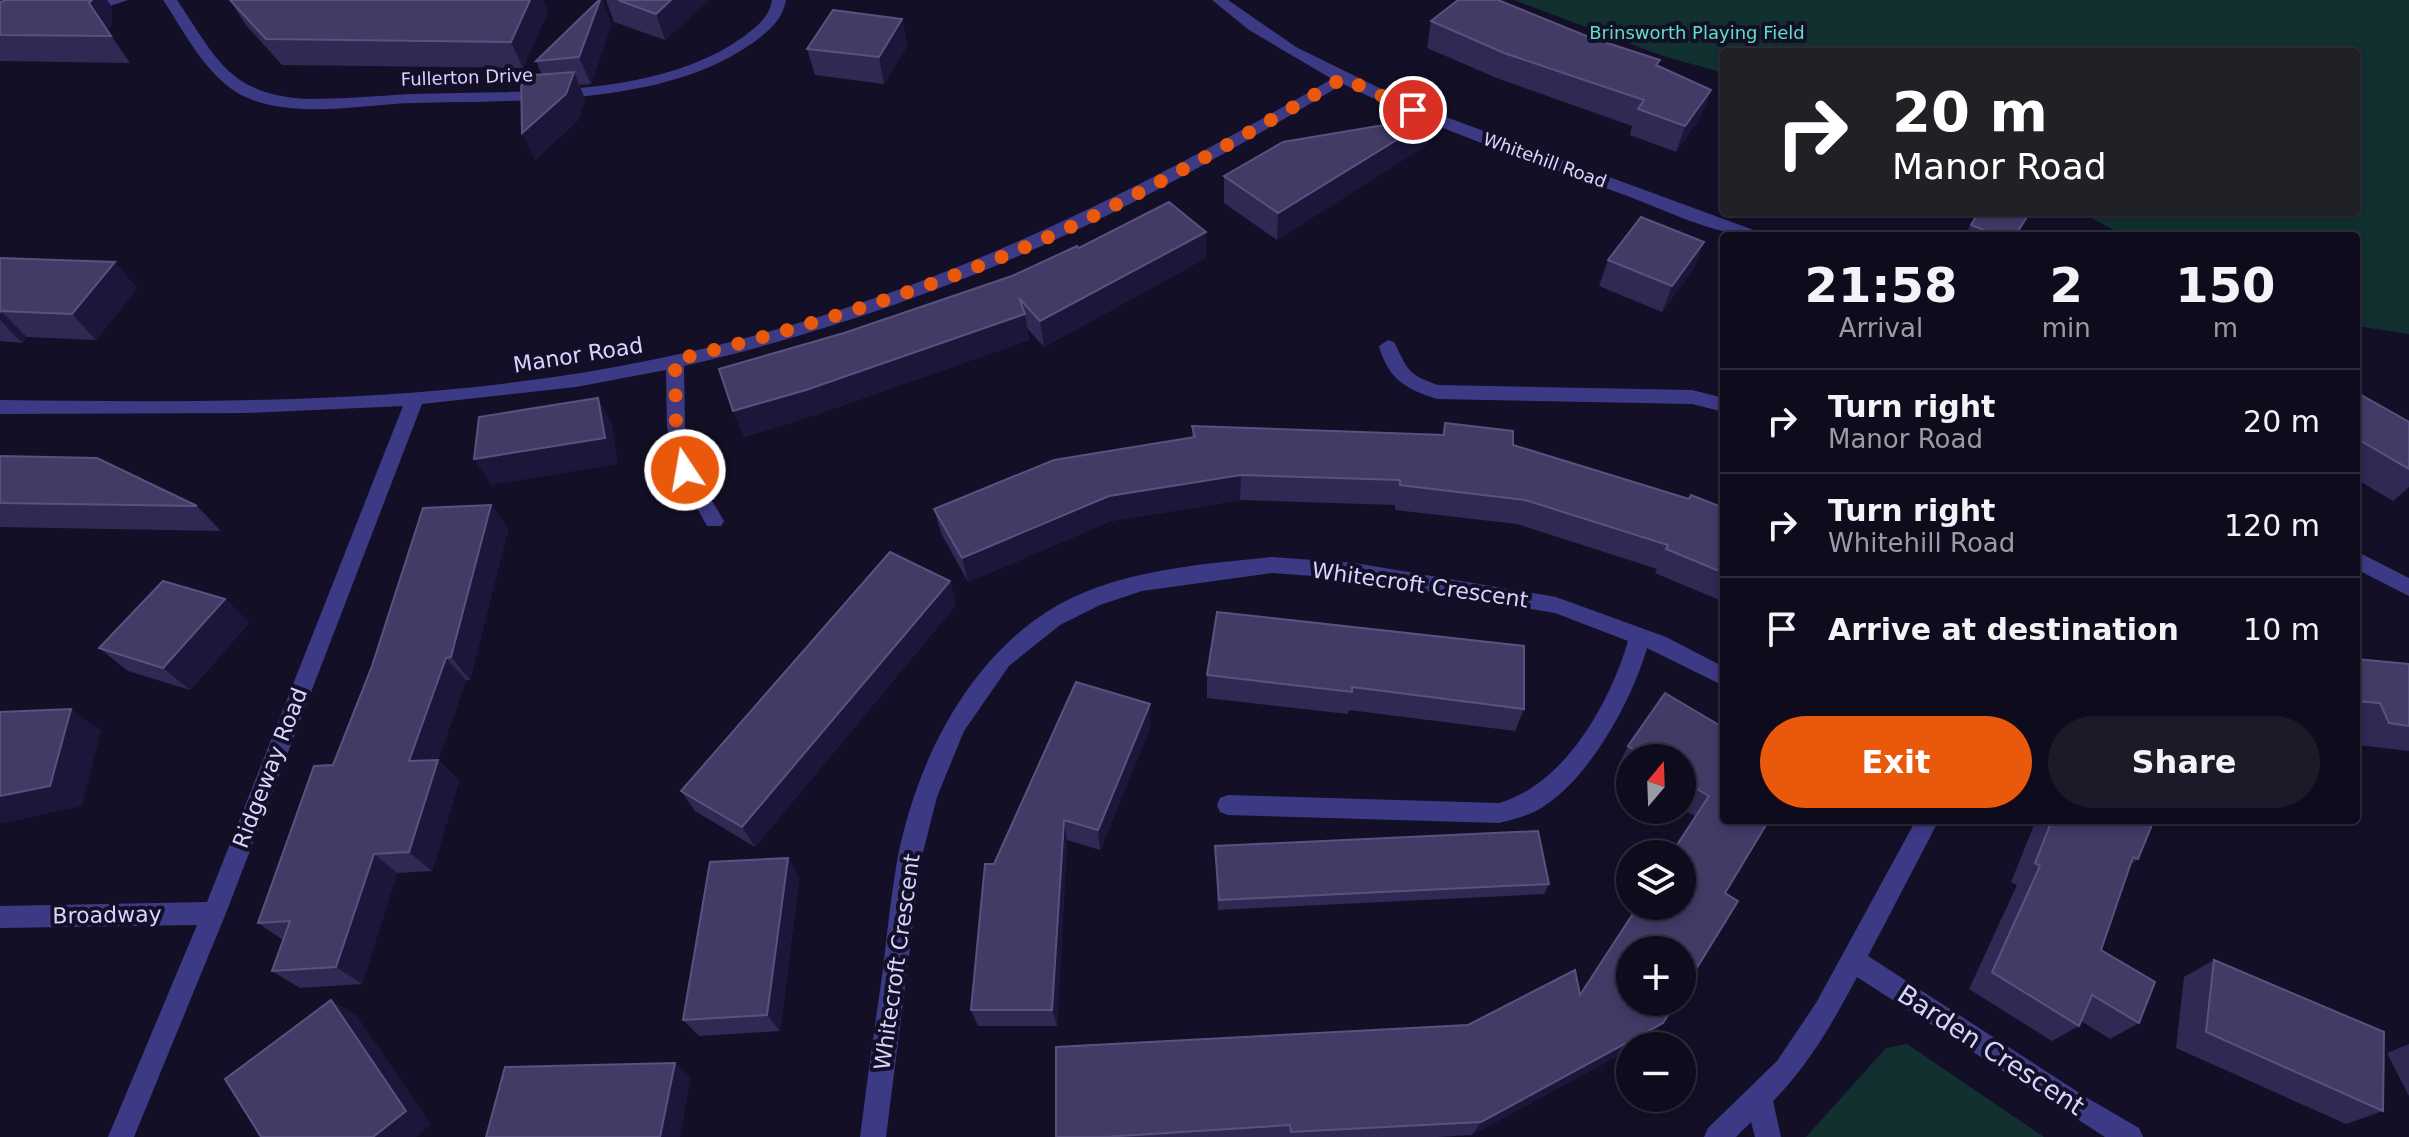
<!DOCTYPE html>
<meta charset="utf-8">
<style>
:root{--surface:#0e0b1c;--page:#1c1929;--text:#f1f3f6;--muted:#9b9ba3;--line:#2e2b3b;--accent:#ea580c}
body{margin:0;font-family:"DejaVu Sans",sans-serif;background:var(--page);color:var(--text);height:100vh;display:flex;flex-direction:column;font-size:30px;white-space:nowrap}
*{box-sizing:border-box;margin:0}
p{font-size:26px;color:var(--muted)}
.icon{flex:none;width:44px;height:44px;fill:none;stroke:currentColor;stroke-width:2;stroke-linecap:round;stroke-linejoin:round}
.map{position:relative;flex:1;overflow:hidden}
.drawer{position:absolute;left:1720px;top:232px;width:640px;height:592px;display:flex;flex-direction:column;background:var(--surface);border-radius:8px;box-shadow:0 4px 12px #0003,0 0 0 2px var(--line)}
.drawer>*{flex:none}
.top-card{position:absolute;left:1720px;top:48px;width:640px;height:168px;border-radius:8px;box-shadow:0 4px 12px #0003,0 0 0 2px var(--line);background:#202124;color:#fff;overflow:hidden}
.needle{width:52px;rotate:19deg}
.fabs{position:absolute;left:1616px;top:744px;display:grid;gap:16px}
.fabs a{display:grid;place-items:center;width:80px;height:80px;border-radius:50%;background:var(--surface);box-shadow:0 4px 12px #0003,0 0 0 2px var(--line);font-size:40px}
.pin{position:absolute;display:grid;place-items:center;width:68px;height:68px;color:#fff;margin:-34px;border:4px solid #fff;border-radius:50%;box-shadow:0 2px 8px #0007}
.me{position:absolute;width:88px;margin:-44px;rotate:348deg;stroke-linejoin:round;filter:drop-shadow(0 0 6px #0008)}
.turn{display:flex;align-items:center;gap:28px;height:168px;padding:0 40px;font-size:36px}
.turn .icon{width:104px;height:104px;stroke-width:2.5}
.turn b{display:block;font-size:56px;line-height:68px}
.eta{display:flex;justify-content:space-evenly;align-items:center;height:136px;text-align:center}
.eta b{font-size:48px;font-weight:700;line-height:56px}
.button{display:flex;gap:16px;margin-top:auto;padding:16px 40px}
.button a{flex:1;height:92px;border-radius:48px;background:var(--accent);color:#fff;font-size:32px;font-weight:700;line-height:92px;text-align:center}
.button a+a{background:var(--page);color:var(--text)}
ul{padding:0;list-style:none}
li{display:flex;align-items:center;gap:24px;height:104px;padding:0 40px;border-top:2px solid var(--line)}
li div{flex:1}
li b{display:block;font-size:30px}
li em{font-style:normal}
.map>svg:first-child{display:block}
</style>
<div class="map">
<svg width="2409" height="1137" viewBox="0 0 2409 1137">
<rect width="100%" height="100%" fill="#130f26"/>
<!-- green -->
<g fill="#12302f">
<path d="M1514 0H2409V334L2356 326V236H2124L2081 212H2356V52H1724V73L1663 56Z"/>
<path d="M1907 1044 2044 1137H1806L1886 1048Z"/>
</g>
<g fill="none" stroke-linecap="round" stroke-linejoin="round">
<!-- minor -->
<g fill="#3d3a85" fill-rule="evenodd">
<path d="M106 0H128L82 15 75 11Z"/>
<path d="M163 0H177C217 59 229 95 308 99 342 99 376 96 411 94 515 90 655 100 743 37 756 27 769 18 772 0H786C783 19 769 31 754 42 664 107 519 100 412 103 360 105 300 118 250 99 209 83 186 34 163 0Z"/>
<path d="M1212 0H1228L1296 47 1416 106 1759 232 1761 236C1714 236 1666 210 1622 194 1528 160 1433 128 1343 84 1268 129 1192 173 1114 212 978 279 832 332 684 366L685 427 694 470 724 521 721 526H707L676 470 667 427 666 370 576 387 422 404 226 913 134 1137H108L197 925 0 928V906L207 902 403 406 246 413 0 414V400C219 403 441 404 656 359 901 309 1116 204 1332 79L1249 30Z"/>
<path d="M1388 340 1394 342C1408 369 1406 374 1438 385L1692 390 1724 398V412L1692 404 1437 399C1406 389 1388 379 1379 346Z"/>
<path d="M2356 551 2409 578V596L2356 569Z"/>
<path d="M1272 557 1355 563 1556 597 1666 637 1724 667V686L1647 648C1632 701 1586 786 1534 812 1523 817 1511 820 1499 823L1228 815 1220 812 1217 805 1220 798 1228 795 1499 803C1565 784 1610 703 1628 641L1555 613 1355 579 1272 573 1142 591 1100 605 1060 625 1009 666 964 731 937 797 921 860 886 1137H860C867 1081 875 1025 883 969 887 933 891 897 897 861 915 767 963 667 1045 613 1111 570 1196 565 1272 557Z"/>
<path d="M1916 820H1939L1868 956 2084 1096 2139 1128 2143 1137H2105L1857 977C1833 1022 1809 1065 1773 1101L1781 1137H1755L1751 1122 1736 1137H1704L1708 1128 1777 1061 1816 1003Z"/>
</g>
</g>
<!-- wall -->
<g fill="#312854">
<path d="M0 0 112 7V24L108 30 130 63 0 61Z"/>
<path d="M230 0 548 11 523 68 282 65 245 24Z"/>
<path d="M599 0H602L611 25 591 84 579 85 585 99 578 120 535 160 542 75 536 61Z"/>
<path d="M606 0H709L665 40 614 22Z"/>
<path d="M902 19 907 46 884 84 815 75 807 49Z"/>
<path d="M1431 21 1658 66 1711 90 1701 116 1676 152 1630 135 1632 126 1499 79 1427 48Z"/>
<path d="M1432 118 1428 144 1277 240 1224 203V176Z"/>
<path d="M1971 225 2015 236H1964Z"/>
<path d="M1704 242 1694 268 1662 312 1599 286 1608 260Z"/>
<path d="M1079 248 1206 258 1044 347 1027 328 1029 340 815 415 744 437 844 333 1012 276Z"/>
<path d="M0 258 137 288 96 340 27 337 22 343 0 341Z"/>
<path d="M2356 392 2409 422V487L2393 501 2356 479Z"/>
<path d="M1445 423 1513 445 1689 499 1724 508V602L1655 573 1657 569 1517 524 1395 510V505L1240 500 1111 521 968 582 941 533 934 509 1192 438V426L1442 435Z"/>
<path d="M0 456 197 506 221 531 0 527Z"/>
<path d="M491 505 508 529 470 680H466L438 760 459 781 432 871 397 873 362 984 300 988 272 971 283 940 258 923Z"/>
<path d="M950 581 956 605 755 847 695 811 681 791Z"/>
<path d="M225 599 249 623 190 690 128 671 99 648Z"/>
<path d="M1217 612 1524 709 1515 731 1349 710 1348 714 1207 698V675Z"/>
<path d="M2356 659 2409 664V751L2358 745 2356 742Z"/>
<path d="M1151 726 1100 850 1067 840 1057 1026H978L971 1010 994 864Z"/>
<path d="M1724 728 1725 893 1663 1023 1649 1039 1636 1046H1630V1049L1472 1135 1438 1137H1056L1580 995 1695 816 1682 809V758H1630V776L1617 768 1628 746Z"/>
<path d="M2036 820H2154L2138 859 2130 865 2101 950 2139 1023 2110 1039 2081 1021 2079 1026 2052 1041 1969 989 2017 885 2011 882Z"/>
<path d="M1215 846 1549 884 1544 894 1218 910Z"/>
<path d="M788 858 799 878 780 1031 699 1036 683 1020Z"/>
<path d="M2214 960 2383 1111 2346 1124 2176 1048 2184 977Z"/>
<path d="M2409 1044V1096L2387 1053Z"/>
</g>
<!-- shaded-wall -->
<g fill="#1d163a">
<path d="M0 0H107L112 7V24L108 30 130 63 111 36 0 20Z"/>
<path d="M530 0H543L548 11 523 68 511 42Z"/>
<path d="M600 0H602L611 25 591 84 579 57Z"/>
<path d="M671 0H709L665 40 656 14Z"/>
<path d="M902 19 907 46 884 84 879 57Z"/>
<path d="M574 72 585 99 578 120 535 160 522 133Z"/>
<path d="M1711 90 1701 116 1676 152 1685 126Z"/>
<path d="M1432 118 1428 144 1277 240 1278 213Z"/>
<path d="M1206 232V258L1044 347 1040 321Z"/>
<path d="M1704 242 1694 268 1662 312 1672 286Z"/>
<path d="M115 262 137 288 96 340 72 314Z"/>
<path d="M1 311 27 337 22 343 0 320V312Z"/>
<path d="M1025 314 1029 340 815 415 744 437 733 411Z"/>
<path d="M598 398 612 424 618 464 491 485 474 459Z"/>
<path d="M1241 475 1240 500 1111 521 968 582 962 558 1109 496Z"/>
<path d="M491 505 508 529 470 680 451 657Z"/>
<path d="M950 581 956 605 755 847 742 827Z"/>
<path d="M225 599 249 623 190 690 163 668Z"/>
<path d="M446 658 466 680 438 760 459 781 432 871 409 852V761Z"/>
<path d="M1150 704 1151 726 1100 850 1098 830Z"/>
<path d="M71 709 101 731 82 806 0 824V796Z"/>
<path d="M1064 820 1067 840 1057 1026 1052 1010Z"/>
<path d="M374 854 397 873 362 984 336 967Z"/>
<path d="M788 858 799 878 780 1031 767 1015Z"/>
<path d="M331 1000 357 1016 431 1124 416 1137H373Z"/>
<path d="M1663 1023 1649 1039 1636 1046H1630V1049L1472 1135 1481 1122Z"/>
<path d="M675 1063 691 1078 680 1137H660Z"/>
</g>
<!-- building -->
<g fill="#433a66" stroke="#5a527e" stroke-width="2">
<path d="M7 0H92L89 3 111 36 0 35V2Z"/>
<path d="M230 0H530L511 42 266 39Z"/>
<path d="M599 0H600L579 57 536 61Z"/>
<path d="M618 0H671L656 14Z"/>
<path d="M1458 0H1498L1589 37 1660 60 1656 65 1711 90 1685 126 1638 109 1644 100 1504 53 1431 21Z"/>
<path d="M833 10 902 19 879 57 807 49Z"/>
<path d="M574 72 566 94 522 133 521 76Z"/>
<path d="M1431 117 1432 118 1278 213 1224 176 1283 142Z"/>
<path d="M1169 202 1206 232 1040 321 1019 298 1025 314 806 390 733 411 719 369 844 333 1012 276 1077 246 1079 248Z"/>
<path d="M1979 212H2030L2015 236H1999L1971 225Z"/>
<path d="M1641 217 1704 242 1672 286 1608 260Z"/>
<path d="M0 258 115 262 72 314 1 311 0 312Z"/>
<path d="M2356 392 2409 422V469L2356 438Z"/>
<path d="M598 398 605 438 474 459 479 417Z"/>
<path d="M1445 423 1513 431V445L1689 499 1691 495 1724 508V573L1666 549 1668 545 1525 500 1400 485V480L1241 475 1109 496 962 558 934 509 1054 460 1195 437 1192 426 1444 435Z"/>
<path d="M0 456 97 458 197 506 0 503Z"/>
<path d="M491 505 451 657 446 658 409 761 438 760 409 852 374 854 336 967 272 971 290 921 258 923 314 766 333 765 372 666 423 508Z"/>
<path d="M890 552 950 581 742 827 681 791Z"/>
<path d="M163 581 225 599 163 668 99 648Z"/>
<path d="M1217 612 1524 646V709L1352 687V692L1207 675Z"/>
<path d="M2356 659 2409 664V726L2389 723 2380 703 2356 701Z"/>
<path d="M1076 682 1150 704 1098 830 1064 820 1052 1010H971L985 864H994Z"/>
<path d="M1665 693 1724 728V820H1769L1725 893 1738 901 1682 992V950H1630V1002H1676L1663 1023 1481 1122 1291 1132 1290 1125 1104 1137H1056V1047L1468 1025 1575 970 1580 995 1638 906H1682V854H1671L1709 796 1682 780V758H1647L1628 746Z"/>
<path d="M71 709 50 786 0 796V712Z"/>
<path d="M2052 820H2154L2138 859 2133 857 2101 950 2155 982 2139 1023 2092 995 2079 1026 1992 972 2040 866 2035 863Z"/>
<path d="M1538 831 1549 884 1219 900 1215 846Z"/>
<path d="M788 858 767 1015 683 1020 710 862Z"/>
<path d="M2214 960 2384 1032 2383 1111 2206 1032Z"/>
<path d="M331 1000 406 1111 373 1137H261L225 1079Z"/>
<path d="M675 1063 660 1137H486L505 1067Z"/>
</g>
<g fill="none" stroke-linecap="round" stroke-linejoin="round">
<!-- route -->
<path stroke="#ea580c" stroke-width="14" stroke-dasharray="0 25.2" d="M685 470 676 427 675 360C812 326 949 284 1077 224 1168 180 1256 129 1343 78L1413 110"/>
</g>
<g text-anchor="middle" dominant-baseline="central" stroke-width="8" stroke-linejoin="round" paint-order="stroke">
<!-- far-park labels -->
<g font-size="18" fill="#5fe0c0" stroke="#130f26">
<text x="1697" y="32">Brinsworth Playing Field</text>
</g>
<!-- far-street labels -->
<g font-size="18" fill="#d9d4ff" stroke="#130f26">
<text transform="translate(467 77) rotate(-2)">Fullerton Drive</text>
<text transform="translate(1545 160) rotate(20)">Whitehill Road</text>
</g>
<!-- street labels -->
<g font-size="22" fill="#d9d4ff" stroke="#130f26">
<text transform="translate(578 355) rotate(-9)">Manor Road</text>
<text transform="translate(1420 585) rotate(8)">Whitecroft Crescent</text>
<text transform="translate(270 768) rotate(-69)">Ridgeway Road</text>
<text transform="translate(107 915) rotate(-1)">Broadway</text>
<text transform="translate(897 962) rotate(-82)">Whitecroft Crescent</text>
</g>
<!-- near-street labels -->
<g font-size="26" fill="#d9d4ff" stroke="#130f26">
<text transform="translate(1991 1050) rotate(33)">Barden Crescent</text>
</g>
</g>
</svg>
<div class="fabs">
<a><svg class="needle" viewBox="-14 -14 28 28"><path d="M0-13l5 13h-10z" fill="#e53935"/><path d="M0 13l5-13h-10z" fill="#9b9ba3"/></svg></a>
<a><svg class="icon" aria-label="layers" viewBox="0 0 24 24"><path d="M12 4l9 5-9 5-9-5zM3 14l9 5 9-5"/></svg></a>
<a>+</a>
<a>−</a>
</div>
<div class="pin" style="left:1413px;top:110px;background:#d93025"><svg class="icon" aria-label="arrive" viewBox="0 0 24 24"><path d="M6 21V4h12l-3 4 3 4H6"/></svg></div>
<svg class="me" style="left:685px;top:470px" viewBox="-20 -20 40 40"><circle r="17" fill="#ea580c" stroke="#fff" stroke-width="3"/><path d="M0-11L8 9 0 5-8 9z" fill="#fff"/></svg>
<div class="top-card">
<div class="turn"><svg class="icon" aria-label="right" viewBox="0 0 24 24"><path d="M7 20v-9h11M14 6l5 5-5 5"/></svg><div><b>20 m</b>Manor Road</div></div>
</div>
<section class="drawer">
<div class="eta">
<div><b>21:58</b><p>Arrival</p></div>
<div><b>2</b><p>min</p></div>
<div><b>150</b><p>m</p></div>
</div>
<ul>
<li><svg class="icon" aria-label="right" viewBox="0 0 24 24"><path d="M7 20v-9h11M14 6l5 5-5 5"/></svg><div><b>Turn right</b><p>Manor Road</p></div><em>20 m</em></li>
<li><svg class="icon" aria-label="right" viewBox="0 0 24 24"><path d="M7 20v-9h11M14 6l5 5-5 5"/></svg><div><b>Turn right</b><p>Whitehill Road</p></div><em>120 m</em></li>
<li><svg class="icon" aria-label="arrive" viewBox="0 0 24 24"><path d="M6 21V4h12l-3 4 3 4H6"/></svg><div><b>Arrive at destination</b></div><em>10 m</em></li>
</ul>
<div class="button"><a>Exit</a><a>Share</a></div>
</section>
</div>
